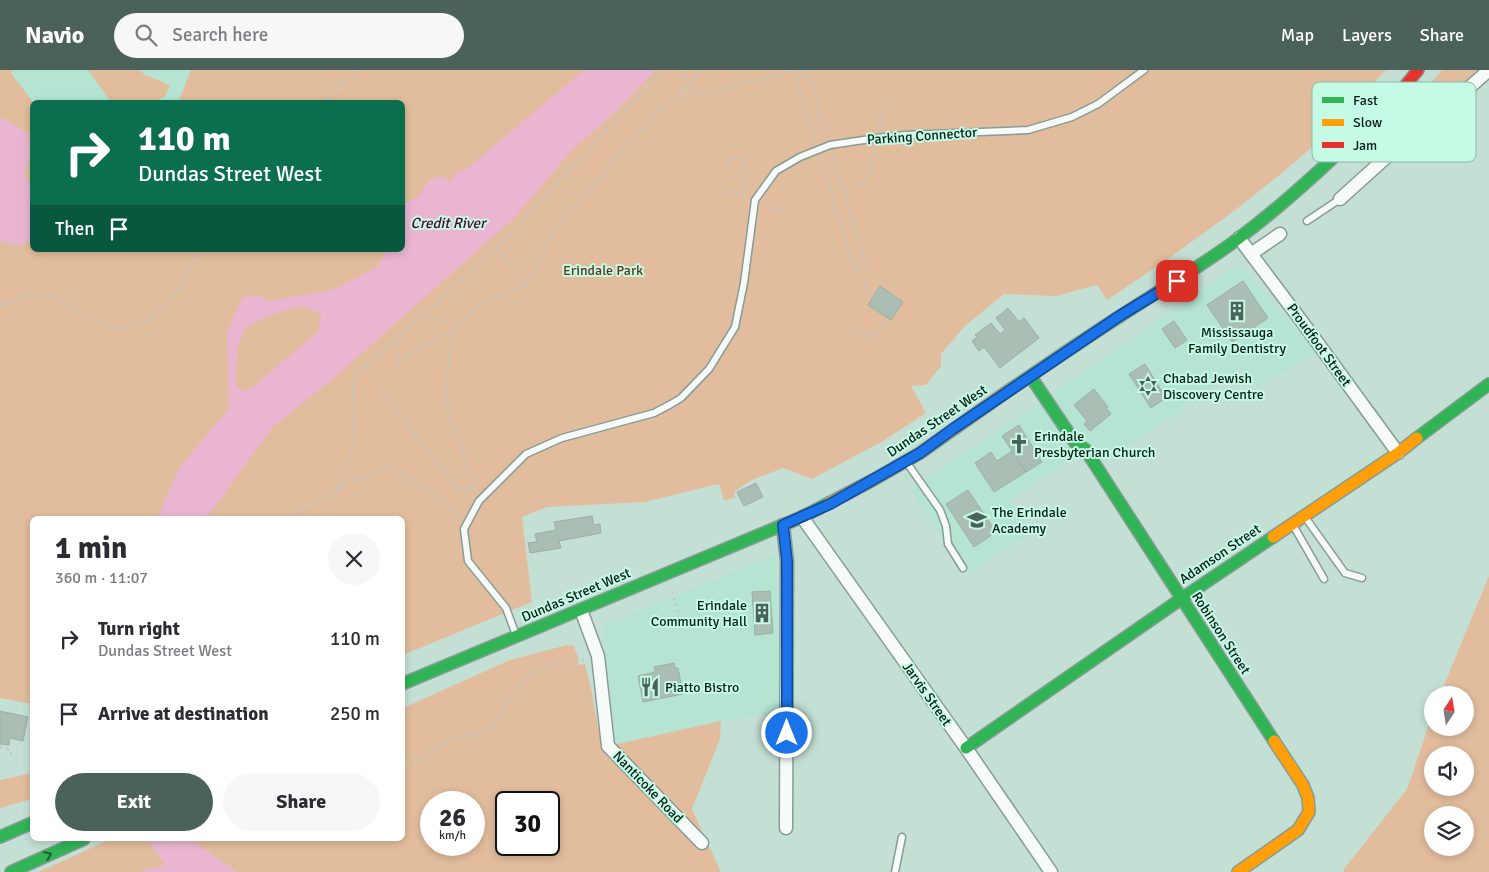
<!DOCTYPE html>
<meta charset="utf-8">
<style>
:root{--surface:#fff;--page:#f7f7f7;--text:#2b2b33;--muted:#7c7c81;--accent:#4a625a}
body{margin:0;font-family:Signika,sans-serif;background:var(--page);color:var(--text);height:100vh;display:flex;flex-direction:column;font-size:19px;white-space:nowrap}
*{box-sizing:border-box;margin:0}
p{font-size:16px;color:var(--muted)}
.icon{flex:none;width:28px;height:28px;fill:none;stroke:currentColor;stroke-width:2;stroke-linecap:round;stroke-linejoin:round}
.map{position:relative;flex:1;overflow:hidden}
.details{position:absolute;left:30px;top:446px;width:375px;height:325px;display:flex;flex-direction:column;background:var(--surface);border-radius:8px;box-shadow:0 2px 8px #0003}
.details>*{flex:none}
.banner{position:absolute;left:30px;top:30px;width:375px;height:152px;border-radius:8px;box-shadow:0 2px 8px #0003;background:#0b6e4f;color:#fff;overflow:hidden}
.needle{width:32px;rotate:12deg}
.controls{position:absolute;left:1424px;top:616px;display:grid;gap:10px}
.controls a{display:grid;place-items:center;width:50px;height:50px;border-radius:50%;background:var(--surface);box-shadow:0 2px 8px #0003;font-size:25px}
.speed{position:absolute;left:420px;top:721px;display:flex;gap:10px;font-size:25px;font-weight:700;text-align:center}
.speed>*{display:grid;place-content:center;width:65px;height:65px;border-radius:50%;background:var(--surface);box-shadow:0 2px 8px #0003;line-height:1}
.speed small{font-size:12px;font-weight:400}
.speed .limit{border:2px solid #111;border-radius:8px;background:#fff;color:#111}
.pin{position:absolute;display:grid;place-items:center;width:42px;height:42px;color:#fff;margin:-21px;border-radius:10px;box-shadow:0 2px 8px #0006}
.me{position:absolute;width:55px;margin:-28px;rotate:0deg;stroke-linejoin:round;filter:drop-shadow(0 0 4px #0008)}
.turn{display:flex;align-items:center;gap:18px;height:105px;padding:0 25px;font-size:22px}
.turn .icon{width:65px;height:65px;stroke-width:2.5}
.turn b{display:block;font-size:35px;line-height:42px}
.then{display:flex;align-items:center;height:48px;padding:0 25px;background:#0003;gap:10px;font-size:19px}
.round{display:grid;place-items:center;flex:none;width:52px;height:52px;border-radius:26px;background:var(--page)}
.overview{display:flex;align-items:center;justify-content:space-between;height:85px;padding:0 25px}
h1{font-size:30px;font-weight:700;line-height:38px}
.cta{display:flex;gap:10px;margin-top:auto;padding:10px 25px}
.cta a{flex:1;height:58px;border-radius:30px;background:var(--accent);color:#fff;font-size:20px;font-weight:700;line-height:58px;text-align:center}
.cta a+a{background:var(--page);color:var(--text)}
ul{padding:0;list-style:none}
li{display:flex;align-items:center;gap:15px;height:75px;padding:0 25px}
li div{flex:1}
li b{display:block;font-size:19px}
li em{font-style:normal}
header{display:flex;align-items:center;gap:30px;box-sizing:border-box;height:70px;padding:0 25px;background:var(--accent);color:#fff}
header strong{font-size:24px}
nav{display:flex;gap:28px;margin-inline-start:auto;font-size:18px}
.search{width:350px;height:45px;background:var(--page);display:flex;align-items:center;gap:12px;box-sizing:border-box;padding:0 18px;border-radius:28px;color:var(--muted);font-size:19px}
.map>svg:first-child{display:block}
</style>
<header>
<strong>Navio</strong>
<div class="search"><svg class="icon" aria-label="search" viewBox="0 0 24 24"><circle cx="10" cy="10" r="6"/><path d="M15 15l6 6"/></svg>Search here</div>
<nav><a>Map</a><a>Layers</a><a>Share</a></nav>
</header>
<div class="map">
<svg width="1489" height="802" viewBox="0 0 1489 802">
<rect width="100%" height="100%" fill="#c4e0d5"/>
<!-- built -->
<g fill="#b5e4d2">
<path d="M0 0H241L233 32H32V180L0 208Z"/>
<path d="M1239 194 1317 282 1256 318 1242 299 1098 397 1085 379 1011 431 1032 462 967 504 909 419 939 400 1062 317Z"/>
<path d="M777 484 780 642 721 651 613 675V648L602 556Z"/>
</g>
<!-- green -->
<g fill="#e2bd9d" fill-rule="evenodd">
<path d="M0 0H15L11 3 33 32 32 119 31 118 24 103 31 85 13 54 0 47Z"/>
<path d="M88 0H139L143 2V4L170 15 166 25 156 32H111Z"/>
<path d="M191 0H1386C1365 22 1345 46 1323 67 1258 127 1181 181 1107 230L1097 215 1056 226 1004 224 965 256 941 284V296L926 315 911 316 926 343 883 371 812 409 783 398 752 410 735 421V427L724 431 719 414 645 432 547 437 522 447 532 532 403 585 402 449H32V634L0 628V322L1 321 0 319V171L20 176 32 169V180H402V32H176L179 30Z"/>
<path d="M1442 0H1479L1459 17 1393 69 1364 85 1416 31Z"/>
<path d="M1489 506V802H1343L1344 799 1407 719 1432 646V658H1465V625H1440ZM1432 685H1465V718H1432ZM1432 745H1465V778H1432Z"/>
<path d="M567 575 574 576 579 590 578 595 585 594 592 623 601 674 613 675 721 651 720 669 692 739 721 802H237L197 774 193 769H402L403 638 510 590ZM431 732H474V775H431ZM506 732H549V775H506Z"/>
<path d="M32 703V729L0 738V710Z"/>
<path d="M111 769H147L166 795 139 802H38Z"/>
</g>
<!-- water -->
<g fill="#eab5d0" fill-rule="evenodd">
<path d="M584 0H656L610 47 574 78 514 148 334 308 273 357 206 449H157L179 398 229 338 227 261 243 227 260 226 269 231 333 220 379 196 386 180H402L403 145 406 132 417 128 430 110 444 106 451 113 454 104 469 97ZM301 236 321 243 318 262 256 314 244 321 236 316 237 279 245 257 279 242Z"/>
<path d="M0 47 13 54 28 64 31 85 24 103 31 118 32 119V169L20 176 0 171Z"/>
<path d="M147 769H193L197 774 237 802H139L166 795Z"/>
</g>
<!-- building -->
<g fill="#aabeb3" stroke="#9cafa4">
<path d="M1243 211 1268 248 1232 272 1207 235Z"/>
<path d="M880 216 903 232 891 250 868 235Z"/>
<path d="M1008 238 1019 252 1024 248 1039 268 1000 298 984 277 979 281 972 271 977 267 975 265 991 253 1000 264 1005 260 996 248Z"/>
<path d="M1174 251 1187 270 1175 278 1162 259Z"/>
<path d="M1145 294 1166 328 1151 338 1129 304Z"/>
<path d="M1094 319 1108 337 1106 338 1111 344 1090 361 1084 354 1087 351 1074 335Z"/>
<path d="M1019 355 1042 392 1026 402 1002 366Z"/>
<path d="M1012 381 1026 402 994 422 975 393 991 382 997 391Z"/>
<path d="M756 413 763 427 744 436 737 422Z"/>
<path d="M968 420 996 462 974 477 946 434Z"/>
<path d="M592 446 594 455 600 454 601 463 559 471 561 478 530 483 528 473 537 472 535 464 556 460 554 452Z"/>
<path d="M770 521 773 563 755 565 752 522Z"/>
<path d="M674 593 675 598H678L683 624 643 632 638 606 655 602 654 597Z"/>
<path d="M0 641 28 647 23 671 10 668 9 675 0 674Z"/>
</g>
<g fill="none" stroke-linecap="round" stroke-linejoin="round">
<defs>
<g id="lane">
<path d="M1307 151 1340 129"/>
<path d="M907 393 940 440 946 456 948 474 963 498"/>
<path d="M1305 447 1345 503 1362 508"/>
<path d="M1293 455 1324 509"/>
<path d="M516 565 506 538 468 491 464 459 479 431 526 384 562 368 654 343 671 334 681 328 709 299 735 257 744 213 755 130 776 101 800 87 830 75 877 68 905 65 1028 60 1072 47 1098 34 1144 0"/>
<path d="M895 802 902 767"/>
</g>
<g id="street">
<path d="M1340 129 1401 74 1443 41 1489 0"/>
<path d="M1239 168 1306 257 1398 383"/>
<path d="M1251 184 1280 164"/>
<path d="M802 447 966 678 1051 802"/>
<path d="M783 455 787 491 786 758"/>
<path d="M581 540 598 586 608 676 702 773"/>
</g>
<g id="fast">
<path d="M1031 307 1076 374 1085 379 1274 671"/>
<path d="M1005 323C1044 297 1082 270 1122 245 1161 219 1202 196 1239 168 1287 132 1331 91 1373 49"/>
<path d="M1417 368 1489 314"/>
<path d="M402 614 802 447 829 433"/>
<path d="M966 678 1181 529 1273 467"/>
<path d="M0 767 32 753"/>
<path d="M11 802 84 769"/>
</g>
<g id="slow">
<path d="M829 433 873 410 920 383 1005 323"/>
<path d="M1273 467 1398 383 1417 368"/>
<path d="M1238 802 1298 760 1309 742 1308 728 1303 715 1274 671"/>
</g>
<path id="jam" d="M1373 49 1401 21 1418 0"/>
</defs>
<!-- lane casing -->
<use href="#lane" stroke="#869c94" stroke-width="9"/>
<!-- street casing -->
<use href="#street" stroke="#869c94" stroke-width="15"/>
<!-- fast casing -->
<use href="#fast" stroke="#869c94" stroke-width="14"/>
<!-- slow casing -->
<use href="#slow" stroke="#869c94" stroke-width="14"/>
<!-- jam casing -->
<use href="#jam" stroke="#869c94" stroke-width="14"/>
<!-- path -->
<g stroke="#c2cac7" stroke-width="2.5" stroke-dasharray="2.5 4" stroke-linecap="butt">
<path d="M686 0 683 21 701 24 797 0"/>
<path d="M802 0 796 13 815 71"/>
<path d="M804 0 812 10 827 66"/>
<path d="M322 32 355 4 357 0"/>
<path d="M879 59 883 36"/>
<path d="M821 88 855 200 867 196 832 83"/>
<path d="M726 96 729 90C738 85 747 90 748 100L740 123"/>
<path d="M860 114 870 103 875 77"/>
<path d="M725 123 733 121 747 127"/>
<path d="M764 134 774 140 786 141"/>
<path d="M497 178 526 213"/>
<path d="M867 209 866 219 871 226"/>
<path d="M0 236C14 231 28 223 44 224 61 225 73 238 88 246 149 283 174 224 201 180"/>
<path d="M854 260C873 272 873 266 887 251"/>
<path d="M396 269V286L401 289 456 258"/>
<path d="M383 321 457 418 467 420 474 418"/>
<path d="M339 419 352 379 355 358 353 307 396 269 497 178 663 0"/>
<path d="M476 422 444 327 450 284 456 258 476 236 527 213 537 198 552 162 653 46 683 21 702 0"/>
<path d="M285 449 339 419 386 397 406 405 461 446"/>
<path d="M672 521 682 558"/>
<path d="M0 677 10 680 12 687"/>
<path d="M402 697 417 692 451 668 475 665 488 661 498 651 509 628 525 608 546 596 577 592 587 589"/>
</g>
<!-- lane -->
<use href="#lane" stroke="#f6faf9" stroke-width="6"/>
<!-- street -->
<use href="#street" stroke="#f6faf9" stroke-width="12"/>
<!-- fast -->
<use href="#fast" stroke="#30b455" stroke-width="11"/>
<!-- slow -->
<use href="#slow" stroke="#ff9f0a" stroke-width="11"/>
<!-- jam -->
<use href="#jam" stroke="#e5322d" stroke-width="11"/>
</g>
<!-- one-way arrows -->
<defs><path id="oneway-chevron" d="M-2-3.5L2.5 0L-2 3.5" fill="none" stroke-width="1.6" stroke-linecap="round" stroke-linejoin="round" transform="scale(1.25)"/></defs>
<use stroke="#1b6233" href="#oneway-chevron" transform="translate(48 785) rotate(-24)"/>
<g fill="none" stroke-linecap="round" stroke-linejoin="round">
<defs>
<path id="route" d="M787 663V491L783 455 830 434 920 383 953 359 1121 245 1177 211"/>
</defs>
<!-- route casing -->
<use href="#route" stroke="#114b97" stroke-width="12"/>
<!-- route -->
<use href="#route" stroke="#1a73e8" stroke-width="9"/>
</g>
<!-- icons -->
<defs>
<symbol id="building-bare" viewBox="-9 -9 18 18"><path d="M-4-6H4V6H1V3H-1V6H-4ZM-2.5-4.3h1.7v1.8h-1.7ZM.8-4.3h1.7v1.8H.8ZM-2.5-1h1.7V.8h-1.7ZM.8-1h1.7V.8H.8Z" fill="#4a625a" stroke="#c5fae5" stroke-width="2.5" paint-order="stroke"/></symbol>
<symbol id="synagogue-bare" viewBox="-9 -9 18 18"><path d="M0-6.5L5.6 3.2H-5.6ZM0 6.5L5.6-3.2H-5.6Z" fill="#4a625a" stroke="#c5fae5" stroke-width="2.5" paint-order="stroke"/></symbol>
<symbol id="church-bare" viewBox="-9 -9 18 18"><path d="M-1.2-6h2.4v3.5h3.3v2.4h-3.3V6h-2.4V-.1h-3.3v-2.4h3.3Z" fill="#4a625a" stroke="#c5fae5" stroke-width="2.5" paint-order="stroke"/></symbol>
<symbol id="school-bare" viewBox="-9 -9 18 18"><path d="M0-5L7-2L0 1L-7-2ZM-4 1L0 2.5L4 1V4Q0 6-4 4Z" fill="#4a625a" stroke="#c5fae5" stroke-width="2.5" paint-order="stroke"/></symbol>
<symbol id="restaurant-bare" viewBox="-9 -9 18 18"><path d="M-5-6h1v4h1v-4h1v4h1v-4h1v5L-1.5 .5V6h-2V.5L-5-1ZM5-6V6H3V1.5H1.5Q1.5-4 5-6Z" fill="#4a625a" stroke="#c5fae5" stroke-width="2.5" paint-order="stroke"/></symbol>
</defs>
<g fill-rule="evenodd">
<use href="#building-bare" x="1223" y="227" width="28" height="28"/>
<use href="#synagogue-bare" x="1134" y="302" width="28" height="28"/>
<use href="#church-bare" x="1005" y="360" width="28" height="28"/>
<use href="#school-bare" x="963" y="436" width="28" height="28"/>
<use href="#building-bare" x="748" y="529" width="28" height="28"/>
<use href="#restaurant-bare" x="636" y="603" width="28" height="28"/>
</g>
<g text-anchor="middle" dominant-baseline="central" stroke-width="4" stroke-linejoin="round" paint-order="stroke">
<!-- street labels -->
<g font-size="14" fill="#091e17" stroke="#c5fae5">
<text transform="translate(922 66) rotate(-4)">Parking Connector</text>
<text transform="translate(1319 275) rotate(54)">Proudfoot Street</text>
<text transform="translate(937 351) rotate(-34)">Dundas Street West</text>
<text transform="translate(1220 484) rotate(-34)">Adamson Street</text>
<text transform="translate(576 525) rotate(-23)">Dundas Street West</text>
<text transform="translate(1221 563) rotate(57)">Robinson Street</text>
<text transform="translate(927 624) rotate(55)">Jarvis Street</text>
<text transform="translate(648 717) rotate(46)">Nanticoke Road</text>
</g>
<!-- park labels -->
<g font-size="14" fill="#5f341d" stroke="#c5fae5">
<text x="603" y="200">Erindale Park</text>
</g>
<!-- poi labels -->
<g font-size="14" fill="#091e17" stroke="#c5fae5" text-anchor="start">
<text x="1237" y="262" text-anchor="middle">Mississauga<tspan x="1237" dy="16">Family Dentistry</tspan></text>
<text x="1163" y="308">Chabad Jewish<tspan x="1163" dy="16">Discovery Centre</tspan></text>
<text x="1034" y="366">Erindale<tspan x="1034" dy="16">Presbyterian Church</tspan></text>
<text x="992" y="442">The Erindale<tspan x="992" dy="16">Academy</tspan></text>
<text x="747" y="535" text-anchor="end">Erindale<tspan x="747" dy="16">Community Hall</tspan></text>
<text x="665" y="617">Piatto Bistro</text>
</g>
<!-- water labels -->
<g font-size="15" font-style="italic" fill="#4c0832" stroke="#c5fae5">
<text x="448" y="153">Credit River</text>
</g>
</g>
<!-- legend -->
<rect x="1312" y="12" width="164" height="80" rx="8" fill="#c5fae5" stroke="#8db8a7" stroke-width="1"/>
<rect x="1322" y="27" width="22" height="6" fill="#30b455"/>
<rect x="1322" y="49" width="22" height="7" fill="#ff9f0a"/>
<rect x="1322" y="72" width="22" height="6" fill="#e5322d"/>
<g font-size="14" fill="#091e17">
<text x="1353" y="35">Fast</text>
<text x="1353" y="57">Slow</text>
<text x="1353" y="80">Jam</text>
</g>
</svg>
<div class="controls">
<a><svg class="needle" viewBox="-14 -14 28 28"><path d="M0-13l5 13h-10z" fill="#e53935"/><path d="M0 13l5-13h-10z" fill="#7c7c81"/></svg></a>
<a><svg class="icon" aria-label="sound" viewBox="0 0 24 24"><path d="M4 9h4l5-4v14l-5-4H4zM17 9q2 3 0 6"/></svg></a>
<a><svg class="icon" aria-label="layers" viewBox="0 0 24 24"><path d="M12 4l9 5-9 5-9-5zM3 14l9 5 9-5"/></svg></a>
</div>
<div class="speed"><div>26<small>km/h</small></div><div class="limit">30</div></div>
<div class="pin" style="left:1177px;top:211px;background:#d93025"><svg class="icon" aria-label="arrive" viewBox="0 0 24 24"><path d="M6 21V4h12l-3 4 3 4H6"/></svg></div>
<svg class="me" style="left:787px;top:663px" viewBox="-20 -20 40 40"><circle r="17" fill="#1a73e8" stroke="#fff" stroke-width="3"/><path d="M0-11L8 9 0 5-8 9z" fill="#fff"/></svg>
<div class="banner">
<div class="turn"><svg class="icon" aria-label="right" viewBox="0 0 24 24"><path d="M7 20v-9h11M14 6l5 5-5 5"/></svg><div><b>110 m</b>Dundas Street West</div></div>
<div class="then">Then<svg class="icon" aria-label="arrive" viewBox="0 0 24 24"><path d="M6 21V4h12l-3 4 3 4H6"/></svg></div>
</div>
<section class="details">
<div class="overview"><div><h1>1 min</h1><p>360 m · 11:07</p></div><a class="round"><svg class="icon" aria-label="close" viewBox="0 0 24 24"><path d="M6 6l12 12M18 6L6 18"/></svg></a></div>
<ul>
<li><svg class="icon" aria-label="right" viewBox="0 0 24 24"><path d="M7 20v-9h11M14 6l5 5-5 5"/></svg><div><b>Turn right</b><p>Dundas Street West</p></div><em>110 m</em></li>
<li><svg class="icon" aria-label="arrive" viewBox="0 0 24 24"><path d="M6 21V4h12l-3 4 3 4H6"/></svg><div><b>Arrive at destination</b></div><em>250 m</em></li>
</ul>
<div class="cta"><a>Exit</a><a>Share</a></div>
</section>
</div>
